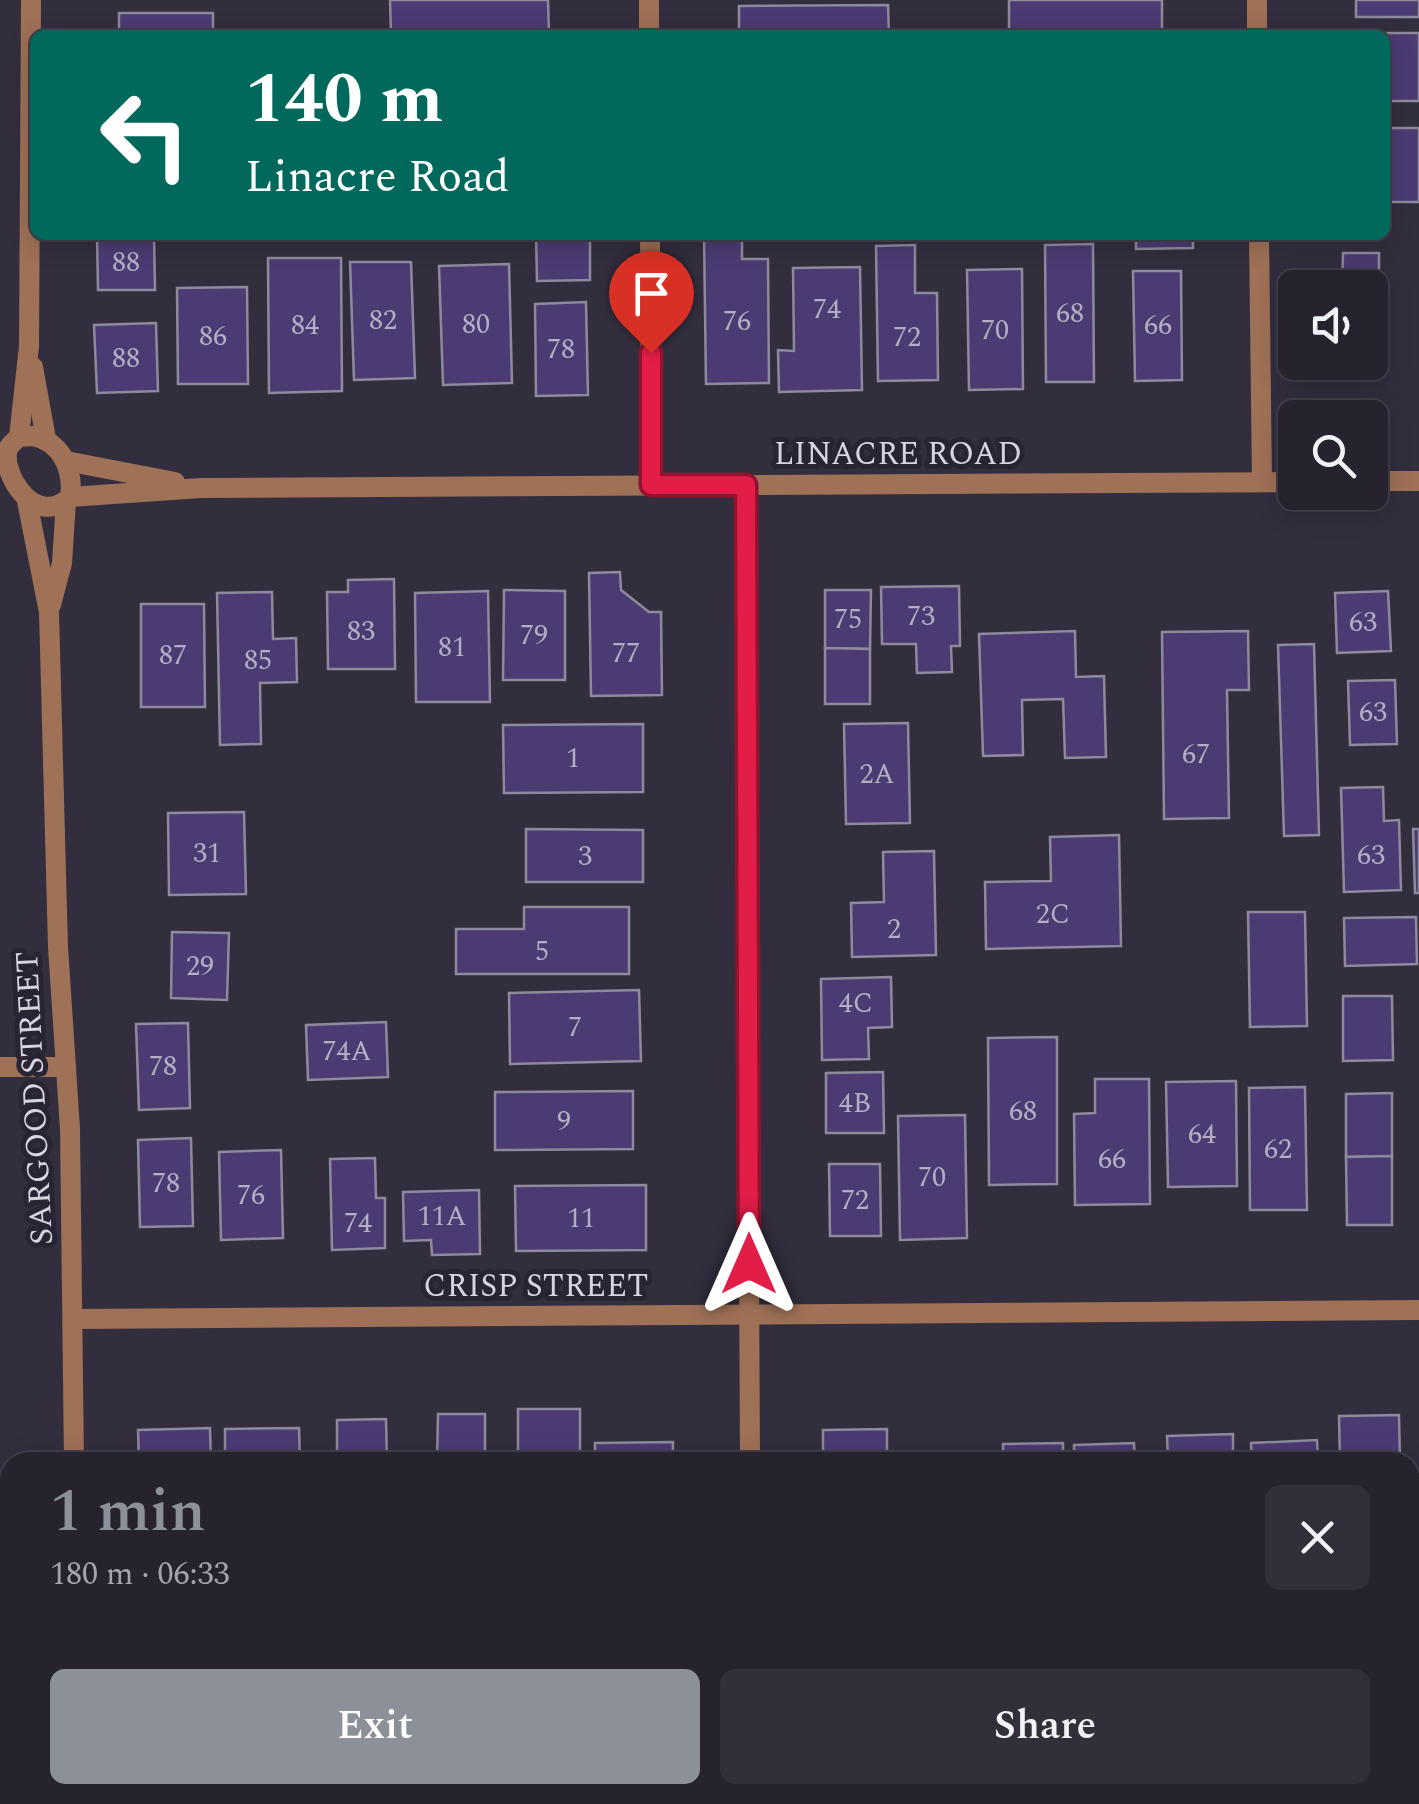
<!DOCTYPE html>
<meta charset="utf-8">
<style>
:root{--surface:#26222e;--page:#322f3a;--text:#f1f3f6;--muted:#a4a4aa;--line:#423f4a;--accent:#8c9099}
body{margin:0;font-family:Spectral,serif;background:var(--page);color:var(--text);height:100vh;display:flex;flex-direction:column;font-size:38px;white-space:nowrap}
*{box-sizing:border-box;margin:0}
p{font-size:32px;color:var(--muted)}
.icon{flex:none;width:55px;height:55px;fill:none;stroke:currentColor;stroke-width:2;stroke-linecap:round;stroke-linejoin:round}
.map{position:relative;flex:1;overflow:hidden}
.drawer{position:absolute;left:0px;top:1452px;width:1420px;height:352px;display:flex;flex-direction:column;background:var(--surface);border-radius:30px 30px 0 0;box-shadow:0 5px 25px #0003,0 0 0 2px var(--line)}
.drawer>*{flex:none}
.top-card{position:absolute;left:30px;top:30px;width:1360px;height:210px;border-radius:15px;box-shadow:0 5px 25px #0003,0 0 0 2px var(--line);background:#00695c;color:#fff;overflow:hidden}
.buttons{position:absolute;left:1278px;top:270px;display:grid;gap:20px}
.buttons a{display:grid;place-items:center;width:110px;height:110px;border-radius:15px;background:var(--surface);box-shadow:0 5px 25px #0003,0 0 0 2px var(--line);font-size:50px}
.pin{position:absolute;display:grid;place-items:center;width:85px;height:85px;color:#fff;margin:-102px -42px;border-radius:50% 50% 50% 0;rotate:-45deg;box-shadow:0 0 10px #0007}
.pin .icon{rotate:45deg}
.me{position:absolute;width:110px;margin:-55px;rotate:0deg;stroke-linejoin:round;filter:drop-shadow(0 0 8px #0008)}
.turn{display:flex;align-items:center;gap:35px;height:210px;padding:0 50px;font-size:45px}
.turn .icon{width:130px;height:130px;stroke-width:2.5}
.turn b{display:block;font-size:70px;line-height:85px}
.round{display:grid;place-items:center;flex:none;width:105px;height:105px;border-radius:15px;background:var(--page)}
.head{display:flex;align-items:center;justify-content:space-between;height:170px;padding:0 50px}
h1{font-size:60px;font-weight:600;line-height:75px;color:var(--accent)}
.cta{display:flex;gap:20px;margin-top:auto;padding:20px 50px}
.cta a{flex:1;height:115px;border-radius:15px;background:var(--accent);color:#fff;font-size:40px;font-weight:600;line-height:115px;text-align:center}
.cta a+a{background:var(--page);color:var(--text)}
.map>svg:first-child{display:block}
</style>
<div class="map">
<svg width="1419" height="1804" viewBox="0 0 1419 1804">
<rect width="100%" height="100%" fill="#322e3e"/>
<!-- green -->
<path fill="#4a571c" d="M0 1740H10V1795H32V1804H0Z"/>
<!-- building -->
<g fill="#4c3b73" stroke="#8e8a9d" stroke-width="2.5">
<path d="M390 0H548L549 35H391Z"/>
<rect x="1009" y="0" width="153" height="35"/>
<rect x="1356" y="0" width="63" height="17"/>
<path d="M888 5 889 35H739V6Z"/>
<rect x="119" y="13" width="94" height="22"/>
<path d="M1353 33H1419V101H1385V35Z"/>
<rect x="1385" y="128" width="34" height="74"/>
<path d="M97 235H154L155 290H98Z"/>
<path d="M536 235H590V280L537 281Z"/>
<path d="M704 235H742V259H768L769 383 706 384Z"/>
<path d="M1136 235H1193V248L1136 249Z"/>
<path d="M1093 244 1094 382H1046L1045 245Z"/>
<path d="M915 245V293H937L938 380 878 381 876 246Z"/>
<path d="M1343 253H1379V359H1370V288H1312V285H1342Z"/>
<path d="M268 258H341L342 391 269 393Z"/>
<path d="M350 262H411L415 378 354 380Z"/>
<path d="M509 264 512 383 443 385 439 266Z"/>
<path d="M860 267 862 390 779 392 778 350 794 351 793 268Z"/>
<path d="M1022 269 1023 389 969 390 967 270Z"/>
<path d="M1133 271H1181L1182 380 1135 381Z"/>
<path d="M247 287 248 384H178L177 288Z"/>
<path d="M586 302 588 395 536 396 535 304Z"/>
<path d="M156 323 158 391 97 393 94 325Z"/>
<path d="M620 572 621 590 649 612H661L662 695 591 696 589 573Z"/>
<path d="M394 579 395 669H328L327 592H348V580Z"/>
<path d="M959 586 960 646H951L952 672 917 673 916 644H882L881 587Z"/>
<path d="M504 590 565 591V680H503Z"/>
<path d="M825 590H871L870 649 825 648Z"/>
<path d="M488 591 490 702H416L415 593Z"/>
<path d="M1388 591 1391 651 1337 653 1335 593Z"/>
<path d="M272 592 273 639 296 638 297 682 260 683 261 744 220 745 217 593Z"/>
<path d="M141 604H204L205 707H141Z"/>
<path d="M1075 631 1076 677 1104 676 1106 757 1065 758 1063 699 1022 700 1023 755 983 756 979 634Z"/>
<path d="M1248 631 1249 690H1227L1229 818 1164 819 1162 632Z"/>
<path d="M1314 644 1319 835 1284 836 1278 645Z"/>
<path d="M825 648 870 649V704H825Z"/>
<path d="M1395 680 1397 744 1350 745 1348 681Z"/>
<path d="M908 723 910 823 846 824 844 724Z"/>
<path d="M643 724V792L504 793 503 725Z"/>
<path d="M1383 787 1384 821 1399 820 1401 890 1344 892 1341 788Z"/>
<path d="M244 812 246 894 169 895 168 813Z"/>
<path d="M526 829 643 830V882H526Z"/>
<path d="M1413 829H1419V893H1415Z"/>
<path d="M1119 835 1121 946 986 949 985 882 1051 881 1050 837Z"/>
<path d="M934 851 936 955 852 957 851 903 884 902 883 852Z"/>
<path d="M524 907H629V974H456V929H524Z"/>
<path d="M1248 912H1305L1307 1026 1250 1027Z"/>
<path d="M1416 917 1417 964 1345 966 1344 918Z"/>
<path d="M172 932 229 933 227 1000 171 998Z"/>
<path d="M891 977 892 1027 868 1028 869 1059 822 1060 821 979Z"/>
<path d="M639 990 641 1061 510 1064 509 993Z"/>
<path d="M1343 996H1392L1393 1060 1343 1061Z"/>
<path d="M386 1022 388 1077 308 1080 306 1025Z"/>
<path d="M188 1023 190 1108 139 1110 136 1024Z"/>
<path d="M1057 1037V1184L989 1185 988 1038Z"/>
<path d="M883 1072 884 1133H826V1073Z"/>
<path d="M1095 1079H1149L1150 1204 1075 1205 1074 1114 1095 1113Z"/>
<path d="M1236 1081 1237 1186 1168 1187 1166 1082Z"/>
<path d="M1305 1087 1307 1210H1250L1249 1088Z"/>
<path d="M633 1091V1149L495 1150V1092Z"/>
<path d="M1392 1093V1156L1346 1157V1094Z"/>
<path d="M965 1115 967 1238 900 1240 898 1116Z"/>
<path d="M191 1138 193 1226 140 1227 138 1140Z"/>
<path d="M281 1150 283 1238 221 1240 219 1152Z"/>
<path d="M1392 1156V1225H1347L1346 1157Z"/>
<path d="M375 1158 376 1198H385V1248L332 1250 330 1159Z"/>
<path d="M829 1164H880L881 1236H830Z"/>
<path d="M646 1185V1250L516 1251 515 1186Z"/>
<path d="M479 1190 480 1254 432 1255 431 1240 404 1241 403 1192Z"/>
<rect x="518" y="1409" width="62" height="53"/>
<path d="M438 1414H485V1462H437Z"/>
<path d="M1399 1415 1400 1462H1340L1339 1416Z"/>
<path d="M386 1419 387 1462H337V1420Z"/>
<path d="M210 1428 211 1462H139L138 1430Z"/>
<path d="M299 1428 300 1462H225V1429Z"/>
<path d="M887 1429V1462H823V1430Z"/>
<path d="M1233 1434V1462H1168L1167 1436Z"/>
<path d="M1317 1440 1318 1462H1252L1251 1443Z"/>
<path d="M673 1442V1462H595V1443Z"/>
<path d="M1063 1443V1462H1003V1444Z"/>
<path d="M1134 1443 1135 1462H1074V1445Z"/>
<rect x="162" y="1795" width="78" height="9"/>
<rect x="868" y="1795" width="137" height="9"/>
</g>
<g fill="none" stroke-linecap="round" stroke-linejoin="round">
<!-- street -->
<g stroke="#9f7157" stroke-width="20">
<path d="M649 0V35"/>
<path d="M1257 0V35"/>
<path d="M650 235 651 485"/>
<path d="M1259 235 1262 482"/>
<path d="M33 367 46 439"/>
<path d="M33 436C61 442 74 469 70 497 34 530 0 471 8 449 10 444 15 441 19 437Z"/>
<path d="M19 437 29 346 31 0"/>
<path d="M66 461 175 482"/>
<path d="M1370 481H1419"/>
<path d="M745 485 750 1462"/>
<path d="M70 497 201 488 1295 482"/>
<path d="M27 501 49 612 58 947 70 1129 74 1462"/>
<path d="M51 605 62 563 66 501"/>
<path d="M0 1067H66"/>
<path d="M73 1319 1419 1310"/>
<path d="M0 1697H10"/>
<path d="M77 1795V1804"/>
<path d="M752 1795V1804"/>
</g>
</g>
<g fill="none" stroke-linecap="round" stroke-linejoin="round">
<defs>
<path id="route" d="M651 353V485H746L749 1264"/>
</defs>
<!-- route casing -->
<use href="#route" stroke="#92132f" stroke-width="25"/>
<!-- route -->
<use href="#route" stroke="#e11d48" stroke-width="18"/>
</g>
<g text-anchor="middle" dominant-baseline="central" stroke-width="10" stroke-linejoin="round" paint-order="stroke">
<!-- number labels -->
<g font-size="28" fill="#b4aec4">
<text x="126" y="262">88</text>
<text x="827" y="309">74</text>
<text x="1070" y="313">68</text>
<text x="383" y="320">82</text>
<text x="737" y="321">76</text>
<text x="476" y="324">80</text>
<text x="305" y="325">84</text>
<text x="1158" y="325">66</text>
<text x="995" y="330">70</text>
<text x="213" y="336">86</text>
<text x="907" y="337">72</text>
<text x="561" y="349">78</text>
<text x="126" y="358">88</text>
<text x="921" y="616">73</text>
<text x="848" y="619">75</text>
<text x="1363" y="622">63</text>
<text x="361" y="631">83</text>
<text x="534" y="635">79</text>
<text x="452" y="647">81</text>
<text x="626" y="653">77</text>
<text x="173" y="655">87</text>
<text x="258" y="660">85</text>
<text x="1373" y="712">63</text>
<text x="1196" y="754">67</text>
<text x="573" y="758">1</text>
<text x="877" y="774">2A</text>
<text x="207" y="853">31</text>
<text x="1371" y="855">63</text>
<text x="585" y="856">3</text>
<text x="1053" y="914">2C</text>
<text x="894" y="929">2</text>
<text x="542" y="951">5</text>
<text x="200" y="966">29</text>
<text x="856" y="1003">4C</text>
<text x="575" y="1027">7</text>
<text x="347" y="1051">74A</text>
<text x="163" y="1066">78</text>
<text x="855" y="1103">4B</text>
<text x="1023" y="1111">68</text>
<text x="564" y="1121">9</text>
<text x="1202" y="1134">64</text>
<text x="1278" y="1149">62</text>
<text x="1112" y="1159">66</text>
<text x="932" y="1177">70</text>
<text x="166" y="1183">78</text>
<text x="251" y="1195">76</text>
<text x="855" y="1200">72</text>
<text x="442" y="1216">11A</text>
<text x="581" y="1218">11</text>
<text x="358" y="1223">74</text>
</g>
<!-- street labels -->
<g font-size="32" fill="#d7d4df" stroke="#282434">
<text x="898" y="454">LINACRE ROAD</text>
<text transform="translate(35 1098) rotate(-93)">SARGOOD STREET</text>
<text x="536" y="1286">CRISP STREET</text>
</g>
</g>
</svg>
<div class="buttons">
<a><svg class="icon" aria-label="sound" viewBox="0 0 24 24"><path d="M4 9h4l5-4v14l-5-4H4zM17 9q2 3 0 6"/></svg></a>
<a><svg class="icon" aria-label="search" viewBox="0 0 24 24"><circle cx="10" cy="10" r="6"/><path d="M15 15l6 6"/></svg></a>
</div>
<div class="pin" style="left:651px;top:353px;background:#d93025"><svg class="icon" aria-label="arrive" viewBox="0 0 24 24"><path d="M6 21V4h12l-3 4 3 4H6"/></svg></div>
<svg class="me" style="left:749px;top:1264px" viewBox="-20 -20 40 40"><path d="M0-17L14 15 0 8-14 15z" fill="#e11d48" stroke="#fff" stroke-width="4"/></svg>
<div class="top-card">
<div class="turn"><svg class="icon" aria-label="left" viewBox="0 0 24 24"><path d="M17 20v-9H6M10 6l-5 5 5 5"/></svg><div><b>140 m</b>Linacre Road</div></div>
</div>
<section class="drawer">
<div class="head"><div><h1>1 min</h1><p>180 m · 06:33</p></div><a class="round"><svg class="icon" aria-label="close" viewBox="0 0 24 24"><path d="M6 6l12 12M18 6L6 18"/></svg></a></div>
<div class="cta"><a>Exit</a><a>Share</a></div>
</section>
</div>
